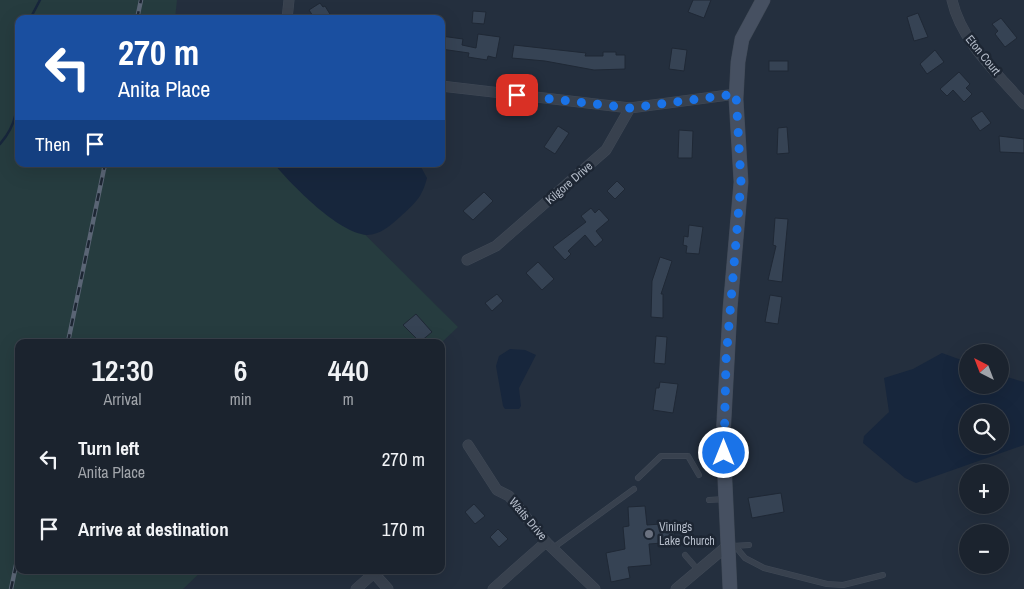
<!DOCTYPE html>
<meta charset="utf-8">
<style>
:root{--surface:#1b232e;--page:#282f3a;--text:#f1f3f6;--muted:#a0a4aa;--line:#39404a}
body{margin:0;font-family:"Archivo Narrow",sans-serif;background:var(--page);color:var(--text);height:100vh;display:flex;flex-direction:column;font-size:19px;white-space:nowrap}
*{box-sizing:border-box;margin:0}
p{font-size:16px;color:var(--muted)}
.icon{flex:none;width:28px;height:28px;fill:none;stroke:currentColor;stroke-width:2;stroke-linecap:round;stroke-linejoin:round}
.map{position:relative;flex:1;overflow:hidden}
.side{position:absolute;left:15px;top:339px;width:430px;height:235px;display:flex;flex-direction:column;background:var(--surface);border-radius:10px;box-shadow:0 5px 20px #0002,0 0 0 1px var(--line)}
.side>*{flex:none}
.top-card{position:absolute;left:15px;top:15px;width:430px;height:152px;border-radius:10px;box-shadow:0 5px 20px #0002,0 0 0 1px var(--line);background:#1a4fa0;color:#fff;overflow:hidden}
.needle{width:32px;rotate:318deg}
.fabs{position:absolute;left:959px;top:344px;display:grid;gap:10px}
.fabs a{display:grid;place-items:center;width:50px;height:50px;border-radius:50%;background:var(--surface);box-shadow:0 5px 20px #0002,0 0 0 1px var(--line);font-size:25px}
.pin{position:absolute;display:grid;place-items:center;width:42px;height:42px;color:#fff;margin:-21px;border-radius:10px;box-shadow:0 2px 8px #0006}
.me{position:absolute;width:55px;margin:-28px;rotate:0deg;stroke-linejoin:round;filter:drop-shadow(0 0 4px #0008)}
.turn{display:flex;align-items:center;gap:18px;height:105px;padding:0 20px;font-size:22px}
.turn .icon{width:65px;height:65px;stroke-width:2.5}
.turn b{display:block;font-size:35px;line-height:42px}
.then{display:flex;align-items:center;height:48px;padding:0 20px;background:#0003;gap:10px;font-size:19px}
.eta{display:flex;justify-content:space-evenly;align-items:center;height:85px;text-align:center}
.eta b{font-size:30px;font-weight:600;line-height:35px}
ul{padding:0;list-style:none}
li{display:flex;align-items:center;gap:15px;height:70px;padding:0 20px}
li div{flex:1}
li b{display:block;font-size:19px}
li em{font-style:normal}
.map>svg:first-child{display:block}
</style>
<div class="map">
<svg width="1024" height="589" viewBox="0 0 1024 589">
<rect width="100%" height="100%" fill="#242f3e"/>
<!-- green -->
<path fill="#263c3f" d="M0 0H177L175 19H19V164H294L458 327 441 343 19 342V570H203L183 589H0Z"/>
<!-- water -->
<g fill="#17263c" fill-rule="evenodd">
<path d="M274 164H413L421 167 427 178C422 198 415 203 400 217 391 225 380 235 367 235 338 233 292 185 274 164Z"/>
<path d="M510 349 525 350 536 355 519 388 521 406 519 409H505L503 406 496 366 499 356Z"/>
<path d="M942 353 967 362 968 385H1000V375L1024 382V445L916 483 905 478 863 443 864 436 889 412 884 378 913 369ZM968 412H1000V445H968Z"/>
</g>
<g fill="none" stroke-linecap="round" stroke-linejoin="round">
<!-- stream -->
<g stroke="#17263c" stroke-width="2.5">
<path d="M30 19 40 0"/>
<path d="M0 144C28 112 11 89 19 53"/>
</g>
</g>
<!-- building -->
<g fill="#364354" stroke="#1f2835">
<path d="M693 0H711L704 18 688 12Z"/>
<path d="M320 3 323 7 325 6 333 19H315L309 10Z"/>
<path d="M473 11 486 12 484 24 472 23Z"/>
<path d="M918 13 928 37 914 41 907 17Z"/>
<path d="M1001 18 1017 38 1005 47 995 34 998 31 992 24Z"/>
<path d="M478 34 500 37 496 58 488 56 487 60 468 57 469 53 441 49V36L463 39 462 45 476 48Z"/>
<path d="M514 45 586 53 585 56H603V52H616V55H625V69L594 70 545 61 512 58Z"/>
<path d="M672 48 687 50 684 71 669 69Z"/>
<path d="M935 50 944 62 927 74 920 64Z"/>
<rect x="769" y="61" width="19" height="10"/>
<path d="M959 72 970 84 966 88 972 94 964 102 953 90 947 96 940 89Z"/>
<path d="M982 111 991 123 980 131 971 118Z"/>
<path d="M558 126 569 133 555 154 544 147Z"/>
<path d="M787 127 789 153 777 154 778 128Z"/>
<path d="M679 130 693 131 692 158H678Z"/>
<path d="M999 136 1024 139V153L1000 152Z"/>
<path d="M617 181 625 189 615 199 607 191Z"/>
<path d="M484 192 493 201 473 220 463 211Z"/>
<path d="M591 208 595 213 599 209 609 220 596 231 603 240 595 247 585 235 568 251 571 254 565 260 553 247 586 222 581 216Z"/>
<path d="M775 218 788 219 782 282 768 280 776 246 773 245Z"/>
<path d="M689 225 703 227 699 254 686 253 687 246 683 245 684 236 688 237Z"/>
<path d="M660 257 672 261 661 294H663V318L651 317 652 281Z"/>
<path d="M538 262 554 279 542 290 526 273Z"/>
<path d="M497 294 503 301 492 311 485 303Z"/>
<path d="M770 295 782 297 778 324 765 322Z"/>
<path d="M416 314 432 332 420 342 403 325Z"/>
<path d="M656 336 667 337 665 364 654 363Z"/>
<path d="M660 382 678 384 673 413 653 410 656 388H659Z"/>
<path d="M781 493 784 512 752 518 748 498Z"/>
<path d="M474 504 485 516 475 524 465 512Z"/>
<path d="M645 506 647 525 674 523 675 542 649 544 651 565 628 567 630 578 611 582 606 553 625 549 623 527 629 526 628 507Z"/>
<path d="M498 529 508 539 499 547 490 537Z"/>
</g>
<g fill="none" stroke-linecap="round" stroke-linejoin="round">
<defs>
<g id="lane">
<path d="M638 478 661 456H688L699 475"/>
<path d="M709 500 725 499"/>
<path d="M733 546 749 545"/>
<path d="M735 546 745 558 764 568 827 584 843 585 883 575"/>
<path d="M553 548 634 489"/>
<path d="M685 555 698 570"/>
</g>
<g id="street">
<path d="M952 0C961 41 997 73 1024 104"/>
<path d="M287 19 289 0"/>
<path d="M441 86 630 108 736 94"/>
<path d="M467 260 496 246 606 150 630 108"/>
<path d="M468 445 497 490 509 496 546 542 595 589"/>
<path d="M371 570 388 589"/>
<path d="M356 589 374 573"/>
<path d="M493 589 546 542"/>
<path d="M676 589 727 546"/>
</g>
<path id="secondary" d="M730 589 723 438 730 309 741 182 736 99 738 62 742 39 763 0"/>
</defs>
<!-- lane casing -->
<use href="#lane" stroke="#414a57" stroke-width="6"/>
<!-- street casing -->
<use href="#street" stroke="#414a57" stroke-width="11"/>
<!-- secondary casing -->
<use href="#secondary" stroke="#414a57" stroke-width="15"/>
<!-- lane -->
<use href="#lane" stroke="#38414e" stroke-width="5"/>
<!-- street -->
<use href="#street" stroke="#38414e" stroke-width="10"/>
<!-- secondary -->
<use href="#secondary" stroke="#465061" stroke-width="14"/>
<defs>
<g id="rail">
<path d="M137 19 141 0"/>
<path d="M68 342 105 164"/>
<path d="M11 589 19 551"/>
</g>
</defs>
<!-- rail casing -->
<use href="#rail" stroke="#5a6575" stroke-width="4.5"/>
<!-- rail -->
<use href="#rail" stroke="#1d2633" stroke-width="2.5" stroke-dasharray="8" stroke-linecap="butt"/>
</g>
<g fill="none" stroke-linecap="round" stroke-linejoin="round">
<!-- route -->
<path stroke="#1a73e8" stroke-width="9" stroke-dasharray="0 16.2" d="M517 95 630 108 736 94 741 182 726 360 724 453"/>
</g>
<!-- markers -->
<circle fill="#6b7280" stroke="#1d2633" stroke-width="2" cx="649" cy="534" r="5"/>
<g text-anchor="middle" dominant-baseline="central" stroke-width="5" stroke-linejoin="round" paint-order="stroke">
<!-- street labels -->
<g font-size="12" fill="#b4bcc9" stroke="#1d2633">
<text transform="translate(983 55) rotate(51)">Eton Court</text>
<text transform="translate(569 183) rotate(-41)">Kilgore Drive</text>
<text transform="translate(528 519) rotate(50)">Waits Drive</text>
</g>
<!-- poi labels -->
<g font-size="12" fill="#b4bcc9" stroke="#1d2633" text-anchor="start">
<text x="659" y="527">Vinings<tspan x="659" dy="14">Lake Church</tspan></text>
</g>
</g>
</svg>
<div class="fabs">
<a><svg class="needle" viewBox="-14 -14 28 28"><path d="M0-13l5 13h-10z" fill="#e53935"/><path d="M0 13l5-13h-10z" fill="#a0a4aa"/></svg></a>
<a><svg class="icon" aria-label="search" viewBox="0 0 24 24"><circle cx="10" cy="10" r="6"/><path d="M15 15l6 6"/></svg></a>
<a>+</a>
<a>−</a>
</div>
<div class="pin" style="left:517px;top:95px;background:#d93025"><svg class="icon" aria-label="arrive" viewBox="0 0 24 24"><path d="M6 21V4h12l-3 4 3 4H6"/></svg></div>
<svg class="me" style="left:724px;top:453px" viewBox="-20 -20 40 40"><circle r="17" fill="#1a73e8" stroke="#fff" stroke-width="3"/><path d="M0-11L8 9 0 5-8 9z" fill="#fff"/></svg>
<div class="top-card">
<div class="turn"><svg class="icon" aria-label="left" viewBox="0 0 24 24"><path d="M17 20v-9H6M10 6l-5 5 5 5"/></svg><div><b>270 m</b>Anita Place</div></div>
<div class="then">Then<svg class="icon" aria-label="arrive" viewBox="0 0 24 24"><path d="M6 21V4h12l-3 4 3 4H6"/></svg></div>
</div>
<section class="side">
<div class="eta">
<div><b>12:30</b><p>Arrival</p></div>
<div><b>6</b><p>min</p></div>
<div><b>440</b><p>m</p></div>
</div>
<ul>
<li><svg class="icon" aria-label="left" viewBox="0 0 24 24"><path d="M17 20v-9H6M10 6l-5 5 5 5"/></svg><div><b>Turn left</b><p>Anita Place</p></div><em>270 m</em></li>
<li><svg class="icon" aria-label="arrive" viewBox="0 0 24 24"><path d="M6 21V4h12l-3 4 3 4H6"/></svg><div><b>Arrive at destination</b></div><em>170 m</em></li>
</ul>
</section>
</div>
